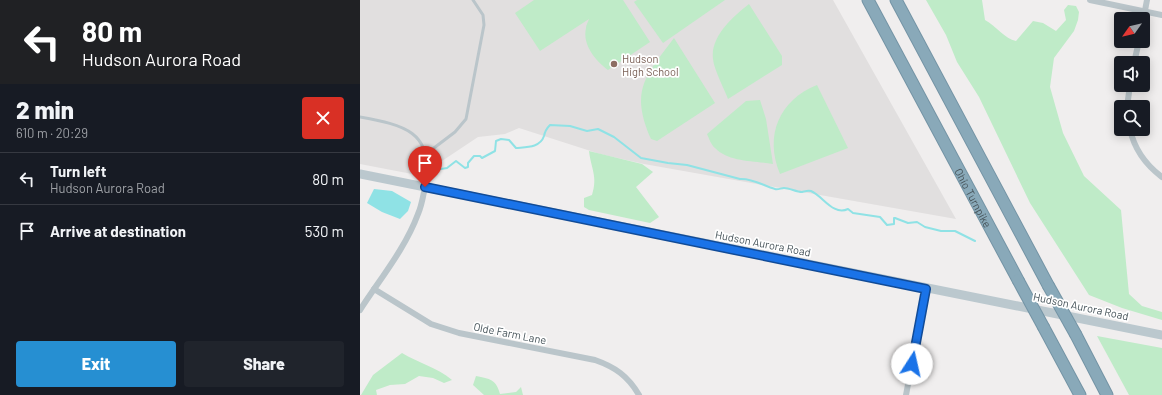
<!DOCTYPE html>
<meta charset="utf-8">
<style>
:root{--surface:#171b24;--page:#20242c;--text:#f1f3f6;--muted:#9ea1a6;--line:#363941;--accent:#268fd2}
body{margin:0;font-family:Barlow,sans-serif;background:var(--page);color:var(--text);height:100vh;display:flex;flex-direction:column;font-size:15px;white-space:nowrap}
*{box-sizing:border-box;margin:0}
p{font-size:13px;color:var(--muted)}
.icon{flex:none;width:22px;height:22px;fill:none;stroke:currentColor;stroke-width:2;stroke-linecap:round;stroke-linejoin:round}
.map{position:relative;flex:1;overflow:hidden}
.sheet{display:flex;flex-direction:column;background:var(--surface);width:360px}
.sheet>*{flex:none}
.hud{background:#202124;color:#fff;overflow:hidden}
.needle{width:26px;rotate:236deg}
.controls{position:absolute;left:754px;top:12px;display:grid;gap:8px}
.controls a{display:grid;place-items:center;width:36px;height:36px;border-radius:4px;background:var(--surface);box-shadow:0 2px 10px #0003;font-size:20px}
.pin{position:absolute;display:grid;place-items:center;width:34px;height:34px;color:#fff;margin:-41px -17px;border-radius:50% 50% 50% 0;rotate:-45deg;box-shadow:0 0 4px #0007}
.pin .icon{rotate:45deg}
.me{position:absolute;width:44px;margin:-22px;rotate:10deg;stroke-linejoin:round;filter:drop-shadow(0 0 3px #0008)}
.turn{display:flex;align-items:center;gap:14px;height:84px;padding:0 16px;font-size:18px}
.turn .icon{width:52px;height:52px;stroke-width:2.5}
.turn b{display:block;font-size:28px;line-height:34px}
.round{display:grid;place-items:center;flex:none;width:42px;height:42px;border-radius:4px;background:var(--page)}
.headline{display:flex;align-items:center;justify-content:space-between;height:68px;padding:0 16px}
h1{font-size:24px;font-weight:800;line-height:30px}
.cta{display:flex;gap:8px;margin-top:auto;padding:8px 16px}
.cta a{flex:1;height:46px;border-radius:4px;background:var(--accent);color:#fff;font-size:16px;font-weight:800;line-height:46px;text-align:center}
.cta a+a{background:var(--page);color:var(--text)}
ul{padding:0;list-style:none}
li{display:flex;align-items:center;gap:12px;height:52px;padding:0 16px;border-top:1px solid var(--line)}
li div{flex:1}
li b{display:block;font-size:15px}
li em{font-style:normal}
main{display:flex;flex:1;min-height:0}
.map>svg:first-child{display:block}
</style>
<main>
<section class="sheet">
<div class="hud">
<div class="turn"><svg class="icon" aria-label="left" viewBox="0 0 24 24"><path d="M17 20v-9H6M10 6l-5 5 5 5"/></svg><div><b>80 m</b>Hudson Aurora Road</div></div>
</div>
<div class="headline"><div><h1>2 min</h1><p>610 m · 20:29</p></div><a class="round" style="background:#d93025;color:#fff"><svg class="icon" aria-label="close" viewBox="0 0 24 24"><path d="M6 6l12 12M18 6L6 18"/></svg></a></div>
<ul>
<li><svg class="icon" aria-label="left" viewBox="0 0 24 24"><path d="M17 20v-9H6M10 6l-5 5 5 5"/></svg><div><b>Turn left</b><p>Hudson Aurora Road</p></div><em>80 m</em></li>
<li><svg class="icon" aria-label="arrive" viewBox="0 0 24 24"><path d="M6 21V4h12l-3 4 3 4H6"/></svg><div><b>Arrive at destination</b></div><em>530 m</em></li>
</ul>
<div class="cta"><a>Exit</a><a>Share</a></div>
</section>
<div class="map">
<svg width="802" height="395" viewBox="0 0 802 395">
<rect width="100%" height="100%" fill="#f0eeee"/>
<!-- education -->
<path fill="#e1dfdf" d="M0 0H473L596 219 284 164 240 154 159 128 145 134 118 137 79 163 75 177 73 178 0 164Z"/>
<!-- green -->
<g fill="#bfebc8">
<path d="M174 0H263L290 42 248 70C236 61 222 45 226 28 226 25 228 22 229 19L180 51 155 13Z"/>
<path d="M277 0H365L303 43 274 2Z"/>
<path d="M566 0H622L625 20C636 26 645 39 656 41L673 21 683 23 696 31 706 20 704 10 708 5 716 6 719 12 718 20 714 31 694 58 690 87 703 133 724 176 761 210 769 294 782 306 802 312V320L762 308 729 295 670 203 619 97 597 62 586 35Z"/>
<path d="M389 4 422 56V65L368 99C364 88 354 70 353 59 350 36 374 16 389 4Z"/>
<path d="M314 38 355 103 297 141 291 139C270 90 285 77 314 38Z"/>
<path d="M457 85 488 148 420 174C404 136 419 100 457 85Z"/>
<path d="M400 100 406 119 413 164C395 161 368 162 355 148 351 145 349 138 347 134L386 101Z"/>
<path d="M229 151 282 164 293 172 276 187 299 217 290 223 229 210 224 207V198L232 195C238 176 231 169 229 151Z"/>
<path d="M737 336 802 348V395H769Z"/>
<path d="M42 353C58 363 77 367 92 380L84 383 73 378 59 376 45 384 30 385 16 390 17 395H1L13 375Z"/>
<path d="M116 376C130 379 136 379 140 394L156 392 161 387 163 395H124L113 385Z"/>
</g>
<!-- water -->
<path fill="#8fe2e5" d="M14 189 32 191 51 202 48 211 40 219 22 212 7 203Z"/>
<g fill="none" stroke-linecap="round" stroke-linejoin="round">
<!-- stream -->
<path stroke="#8fe2e5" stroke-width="2" d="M75 170 87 168 96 161 105 168 108 167V163L114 156H120L122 158 135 151 136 141 141 139 149 140 156 148C166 147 180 148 184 136 185 131 186 129 190 125L210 126 227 131 238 129 254 137 281 158 308 163 327 165 380 179C392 178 404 186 415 189 418 190 421 188 424 188 430 188 436 192 442 192 446 191 448 190 451 191 463 196 473 216 488 209L493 213 520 217 527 225 534 224V218H535L548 223 557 222 565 227 581 231H595L615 241"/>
<defs>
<g id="highway">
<path id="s1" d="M508 0 658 280"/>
<path d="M536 0 688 285"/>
<path d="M684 328 720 395"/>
<path d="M716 335 747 395"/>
</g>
</defs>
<!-- highway casing -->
<use href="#highway" stroke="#7494a5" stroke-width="13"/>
<!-- lane -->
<g stroke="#bac5ca" stroke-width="3">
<path d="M0 117C43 125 75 131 65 185"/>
<path d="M66 154 95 132 106 119 124 25 123 15 113 0"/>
</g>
<!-- street -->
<g stroke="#bac5ca" stroke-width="6">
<path d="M730 0 802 15"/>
<path d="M783 21 787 0"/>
<path d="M774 63 779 41"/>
<path d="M767 107 770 85"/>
<path d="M770 129C774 148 786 165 802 177"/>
<path d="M14 289 71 324 99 333 235 360C255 367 268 376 279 395"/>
<path d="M0 310C20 279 45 249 58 214 62 205 63 196 65 187"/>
<path d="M546 395 566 289"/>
</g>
<!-- secondary -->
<path stroke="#bbc8ce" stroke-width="9" d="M0 174 802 335"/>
<!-- highway -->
<use href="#highway" stroke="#89a9b9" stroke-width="11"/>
<defs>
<g id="highway-bridge">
<path d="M658 280 684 328"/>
<path d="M688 285 716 335"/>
</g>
</defs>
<!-- highway-bridge casing -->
<use href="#highway-bridge" stroke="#7494a5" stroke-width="13" stroke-linecap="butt"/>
<!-- highway-bridge -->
<use href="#highway-bridge" stroke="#89a9b9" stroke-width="11"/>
</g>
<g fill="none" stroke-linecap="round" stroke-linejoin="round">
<defs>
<path id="route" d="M65 187 566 289 552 364"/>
</defs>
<!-- route casing -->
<use href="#route" stroke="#114b97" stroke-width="10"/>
<!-- route -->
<use href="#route" stroke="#1a73e8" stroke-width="7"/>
</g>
<!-- markers -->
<circle fill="#8d6e63" stroke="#fff" stroke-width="1.5" cx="254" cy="64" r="4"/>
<g text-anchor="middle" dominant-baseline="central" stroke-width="3.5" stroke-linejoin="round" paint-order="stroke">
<!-- education labels -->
<g font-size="11" fill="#785e54" stroke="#fff" text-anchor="start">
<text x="262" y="58">Hudson<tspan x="262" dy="13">High School</tspan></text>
</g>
<!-- street labels -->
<g font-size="11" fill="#47545a" stroke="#fff">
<text stroke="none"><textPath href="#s1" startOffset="224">Ohio Turnpike</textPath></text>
<text transform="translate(403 243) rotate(11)">Hudson Aurora Road</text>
<text transform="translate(721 306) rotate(12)">Hudson Aurora Road</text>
<text transform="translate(150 333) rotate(11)">Olde Farm Lane</text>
</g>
</g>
</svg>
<div class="controls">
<a><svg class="needle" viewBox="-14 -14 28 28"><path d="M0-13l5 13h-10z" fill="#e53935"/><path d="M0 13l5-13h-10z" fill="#9ea1a6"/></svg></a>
<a><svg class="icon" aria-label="sound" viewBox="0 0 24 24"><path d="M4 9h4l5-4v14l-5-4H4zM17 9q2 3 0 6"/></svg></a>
<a><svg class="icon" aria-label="search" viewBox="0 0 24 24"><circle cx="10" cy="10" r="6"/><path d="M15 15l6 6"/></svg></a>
</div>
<div class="pin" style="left:65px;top:187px;background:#d93025"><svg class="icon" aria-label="arrive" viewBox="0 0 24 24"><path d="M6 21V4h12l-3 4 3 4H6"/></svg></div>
<svg class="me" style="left:552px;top:364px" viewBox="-20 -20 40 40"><circle r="19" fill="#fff"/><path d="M0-13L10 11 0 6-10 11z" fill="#1a73e8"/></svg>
</div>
</main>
